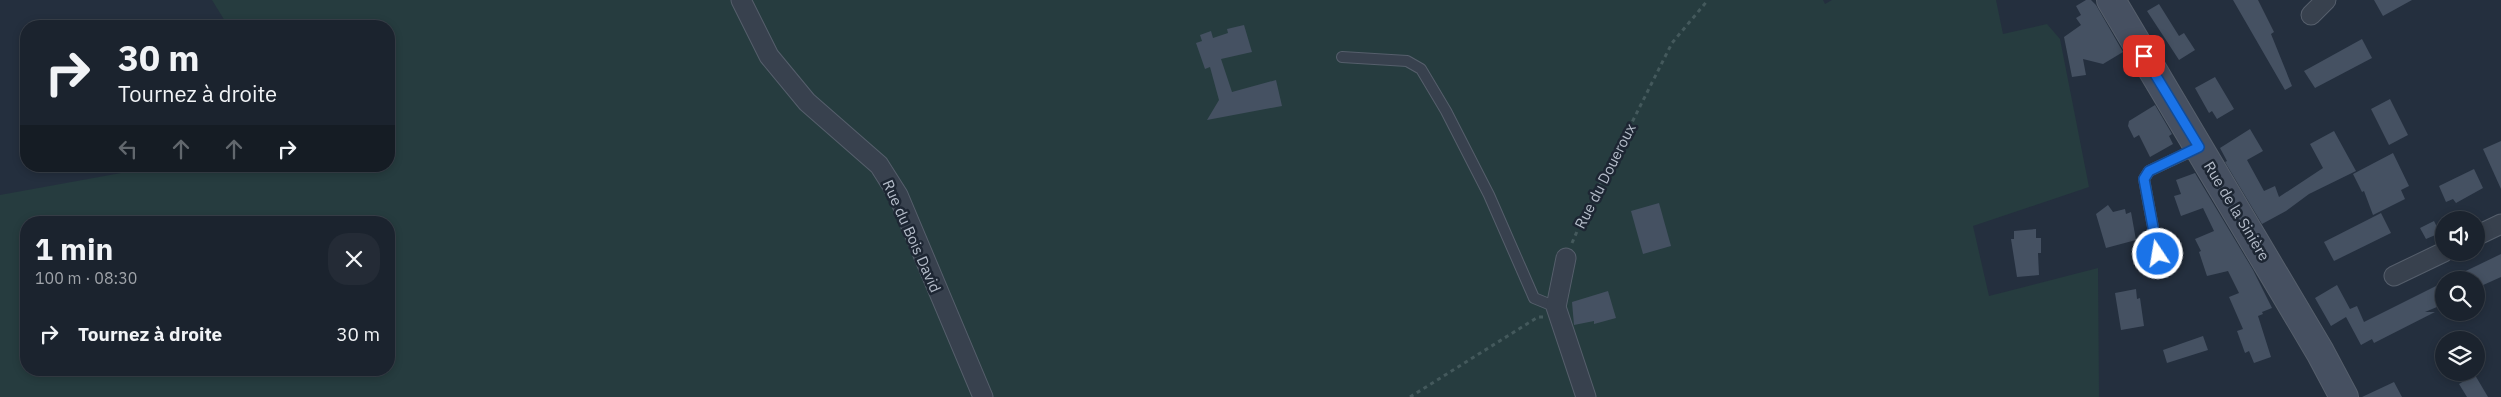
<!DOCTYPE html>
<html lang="fr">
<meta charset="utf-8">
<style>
:root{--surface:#1b232e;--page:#242b36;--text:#f1f3f6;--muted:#a0a4aa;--line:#39404a}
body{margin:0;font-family:"IBM Plex Sans",sans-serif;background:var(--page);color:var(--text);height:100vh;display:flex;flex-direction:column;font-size:19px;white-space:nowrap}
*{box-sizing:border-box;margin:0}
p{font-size:16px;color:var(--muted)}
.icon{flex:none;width:28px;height:28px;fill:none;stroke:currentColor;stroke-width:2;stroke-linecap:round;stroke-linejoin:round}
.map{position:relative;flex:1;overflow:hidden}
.sheet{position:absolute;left:20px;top:216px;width:375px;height:160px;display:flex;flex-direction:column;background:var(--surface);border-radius:20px;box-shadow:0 2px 8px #0003,0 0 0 1px var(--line)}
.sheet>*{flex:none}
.guide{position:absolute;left:20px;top:20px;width:375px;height:152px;border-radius:20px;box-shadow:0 2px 8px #0003,0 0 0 1px var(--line);background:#1b232e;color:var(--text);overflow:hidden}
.buttons{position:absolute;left:2435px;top:211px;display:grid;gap:10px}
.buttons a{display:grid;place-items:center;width:50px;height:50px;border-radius:50%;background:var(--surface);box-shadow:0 2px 8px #0003,0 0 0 1px var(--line);font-size:25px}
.pin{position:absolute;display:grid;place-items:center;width:42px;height:42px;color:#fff;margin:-21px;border-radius:10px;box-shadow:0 2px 8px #0006}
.me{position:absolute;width:55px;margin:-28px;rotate:348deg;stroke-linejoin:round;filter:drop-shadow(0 0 4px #0008)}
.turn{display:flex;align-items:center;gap:18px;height:105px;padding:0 15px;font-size:22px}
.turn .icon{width:65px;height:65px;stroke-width:2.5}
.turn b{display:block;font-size:35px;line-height:42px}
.lanes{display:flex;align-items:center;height:48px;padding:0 15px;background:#0003;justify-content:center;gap:25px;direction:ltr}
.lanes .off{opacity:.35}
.round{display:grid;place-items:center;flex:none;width:52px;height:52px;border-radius:20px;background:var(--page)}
.headline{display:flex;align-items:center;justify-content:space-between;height:85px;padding:0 15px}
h1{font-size:30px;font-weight:700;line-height:38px}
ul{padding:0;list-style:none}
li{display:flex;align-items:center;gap:15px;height:65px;padding:0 15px}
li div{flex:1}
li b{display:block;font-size:19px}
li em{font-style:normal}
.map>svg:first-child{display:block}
</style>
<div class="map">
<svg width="2501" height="397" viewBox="0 0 2501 397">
<rect width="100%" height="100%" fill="#242f3e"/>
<!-- green -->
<path fill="#263c3f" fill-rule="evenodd" d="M212 0H1823L1825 4 1832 0H1996L2003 34 2047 24 2060 39 2089 187 1973 226 1989 296 2098 268 2099 397H0V195L121 173 278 166H389V26H228ZM26 222H389V370H26Z"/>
<!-- building -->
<g fill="#455162">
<path d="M2086 0H2091L2096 5 2123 52 2103 64 2083 59 2086 75 2072 77 2064 37 2081 25 2076 18 2081 15 2076 6Z"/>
<path d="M2233 0H2258L2274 32 2271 34 2292 86 2285 90Z"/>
<path d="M2374 0H2412L2383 16Z"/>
<path d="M2159 4 2179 36 2184 33 2195 50 2179 60 2147 11Z"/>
<path d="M1244 25 1252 52 1221 59 1232 92 1276 80 1282 106 1207 120 1219 100 1210 67 1205 69 1196 43 1202 41 1200 35 1211 31 1213 38 1228 33 1227 29Z"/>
<path d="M2362 39 2372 58 2315 88 2304 71Z"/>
<path d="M2215 77 2234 109 2217 119 2212 111 2209 113 2195 88Z"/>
<path d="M2390 99 2408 135 2389 145 2371 109Z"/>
<path d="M2155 105 2172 134 2169 136 2173 144 2150 157 2139 135 2134 138 2128 126 2129 121Z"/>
<path d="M2250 129 2263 151 2247 160 2264 191 2275 186 2279 197 2323 168 2310 144 2334 131 2356 171 2309 194 2286 211 2262 224 2225 162 2227 161 2220 148Z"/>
<path d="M2501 141V189L2483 149Z"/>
<path d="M2393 153 2409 186 2401 190 2405 199 2373 215 2364 191 2362 192 2353 174Z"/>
<path d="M2474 169 2483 188 2456 203 2453 199 2446 202 2439 186Z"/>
<path d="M2195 173 2253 270 2272 308 2262 312 2263 314 2258 316 2271 357 2254 363 2249 351 2245 353 2237 331 2243 329 2229 297 2239 293 2228 271 2207 276 2199 252 2201 251 2195 239 2214 231 2203 208 2181 216 2174 196 2181 194 2176 180Z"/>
<path d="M1659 203 1671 246 1643 254 1631 211Z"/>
<path d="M2108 205 2113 212 2125 209 2126 214 2131 212 2136 240 2106 248 2096 214Z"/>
<path d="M2381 213 2391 233 2334 261 2324 242Z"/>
<path d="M2434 221 2440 233 2426 239 2420 228Z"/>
<path d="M2036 229V238H2041V253H2038L2039 275 2017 277 2011 239H2014V231Z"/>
<path d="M2501 254V277L2481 286 2477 280H2447Z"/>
<path d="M2444 282V304L2425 312H2435L2374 343 2372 339 2361 345 2346 317 2331 326 2315 298 2337 285 2350 309 2357 306 2364 322Z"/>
<path d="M2136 289 2137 299 2140 298 2144 326 2121 330 2115 293Z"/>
<path d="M1608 291 1616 318 1594 324V321L1574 325 1572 302Z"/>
<path d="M2203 336 2208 350 2167 363 2163 350Z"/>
<path d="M2475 375 2488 397H2467L2459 384Z"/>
<path d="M2394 382 2402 397H2362Z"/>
</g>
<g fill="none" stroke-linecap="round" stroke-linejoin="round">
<defs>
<g id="lane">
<path d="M1342 57 1407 61 1421 69 1446 111 1489 195 1534 298 1556 307"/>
<path d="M2158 254 2144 179 2149 171 2198 148"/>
</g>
<g id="street">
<path d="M741 0 769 56 807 102 879 165 898 195 983 397"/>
<path d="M2311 15 2326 0"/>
<path d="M2476 236 2501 224"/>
<path d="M1566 258 1556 307 1586 397"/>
<path d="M2394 276 2444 252"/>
</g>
<path id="secondary" d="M2111 0 2320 352 2344 397"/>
</defs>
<!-- lane casing -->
<use href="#lane" stroke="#565f6c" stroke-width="12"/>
<!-- street casing -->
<use href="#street" stroke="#565f6c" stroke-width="21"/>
<!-- secondary casing -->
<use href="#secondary" stroke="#565f6c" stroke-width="30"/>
<!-- path -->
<g stroke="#44595c" stroke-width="3" stroke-dasharray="4 4" stroke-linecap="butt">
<path d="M1572 243 1589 204 1614 158 1672 43 1708 0"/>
<path d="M1410 397 1538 317H1543"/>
</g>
<!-- lane -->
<use href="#lane" stroke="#38414e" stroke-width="10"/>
<!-- street -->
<use href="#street" stroke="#38414e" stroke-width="19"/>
<!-- secondary -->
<use href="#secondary" stroke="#465061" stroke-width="28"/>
</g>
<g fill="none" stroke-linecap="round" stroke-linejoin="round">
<defs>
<path id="route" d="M2144 56 2199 147 2149 171 2144 179 2158 254"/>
</defs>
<!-- route casing -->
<use href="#route" stroke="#114b97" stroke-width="12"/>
<!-- route -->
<use href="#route" stroke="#1a73e8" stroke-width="9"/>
</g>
<g text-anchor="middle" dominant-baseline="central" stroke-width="5" stroke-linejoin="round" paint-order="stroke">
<!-- street labels -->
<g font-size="15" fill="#b4bcc9" stroke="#1d2633">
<text transform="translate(1605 176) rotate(-63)">Rue du Doueroux</text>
<text transform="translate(2237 211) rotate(59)">Rue de la Sinière</text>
<text transform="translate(912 236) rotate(66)">Rue du Bois David</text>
</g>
</g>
</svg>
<div class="buttons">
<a><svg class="icon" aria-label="sound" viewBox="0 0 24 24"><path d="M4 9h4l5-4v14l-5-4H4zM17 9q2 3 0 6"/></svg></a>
<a><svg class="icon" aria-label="search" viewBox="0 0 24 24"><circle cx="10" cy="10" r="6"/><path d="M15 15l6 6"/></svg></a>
<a><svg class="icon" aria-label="layers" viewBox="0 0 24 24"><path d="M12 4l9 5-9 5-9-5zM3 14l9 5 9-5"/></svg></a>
</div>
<div class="pin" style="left:2144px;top:56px;background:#d93025"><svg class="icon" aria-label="arrive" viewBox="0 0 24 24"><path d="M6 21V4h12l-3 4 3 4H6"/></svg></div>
<svg class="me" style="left:2158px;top:254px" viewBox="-20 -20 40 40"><circle r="17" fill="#1a73e8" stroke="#fff" stroke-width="3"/><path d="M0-11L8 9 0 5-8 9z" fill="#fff"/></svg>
<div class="guide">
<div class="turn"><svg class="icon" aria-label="right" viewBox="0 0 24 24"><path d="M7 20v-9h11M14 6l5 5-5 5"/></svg><div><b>30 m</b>Tournez à droite</div></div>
<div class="lanes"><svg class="icon off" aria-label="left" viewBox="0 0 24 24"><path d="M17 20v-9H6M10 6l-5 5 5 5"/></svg><svg class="icon off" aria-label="ahead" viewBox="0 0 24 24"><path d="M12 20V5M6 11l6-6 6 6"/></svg><svg class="icon off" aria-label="ahead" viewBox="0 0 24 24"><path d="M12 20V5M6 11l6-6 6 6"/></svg><svg class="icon" aria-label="right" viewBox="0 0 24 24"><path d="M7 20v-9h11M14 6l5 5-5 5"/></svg></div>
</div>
<section class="sheet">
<div class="headline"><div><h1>1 min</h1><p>100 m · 08:30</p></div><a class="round"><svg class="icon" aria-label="close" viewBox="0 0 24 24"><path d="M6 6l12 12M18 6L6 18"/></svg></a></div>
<ul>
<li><svg class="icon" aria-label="right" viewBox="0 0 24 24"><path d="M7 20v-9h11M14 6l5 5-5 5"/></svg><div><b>Tournez à droite</b></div><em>30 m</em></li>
</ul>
</section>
</div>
